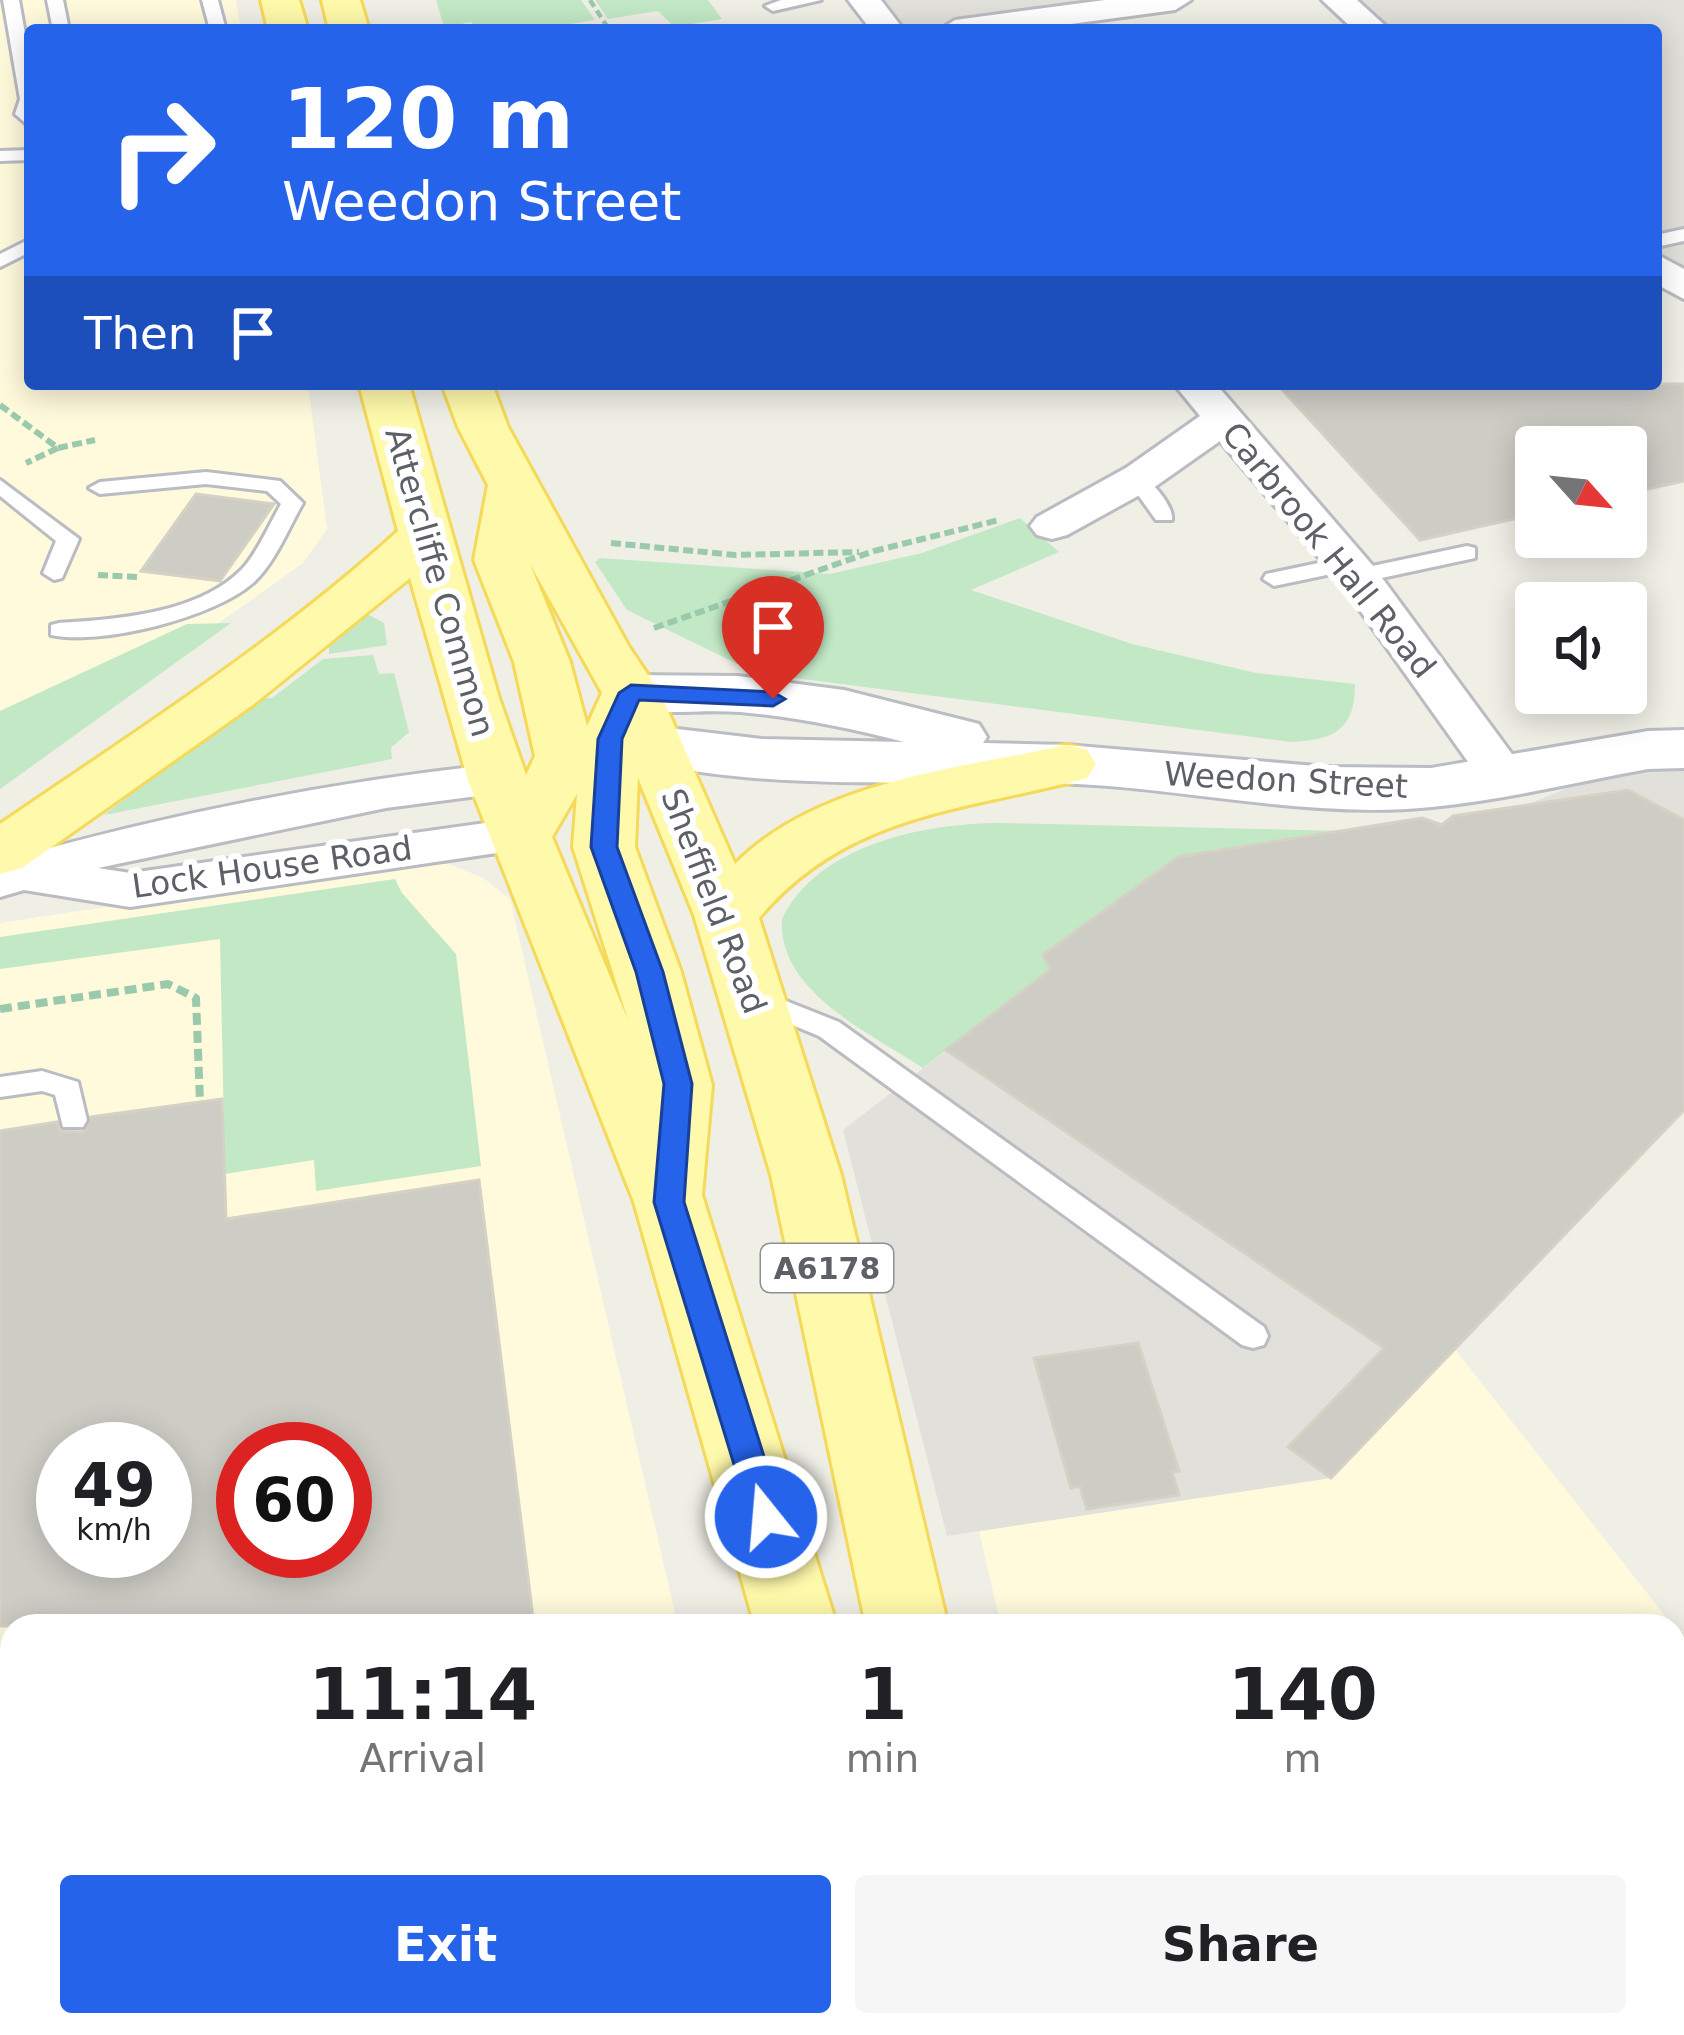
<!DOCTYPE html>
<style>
:root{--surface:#fff;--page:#f6f6f6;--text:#202124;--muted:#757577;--accent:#2563eb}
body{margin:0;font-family:"DejaVu Sans",sans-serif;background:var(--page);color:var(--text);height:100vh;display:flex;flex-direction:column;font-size:45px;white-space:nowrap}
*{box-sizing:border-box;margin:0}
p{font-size:39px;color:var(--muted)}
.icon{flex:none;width:66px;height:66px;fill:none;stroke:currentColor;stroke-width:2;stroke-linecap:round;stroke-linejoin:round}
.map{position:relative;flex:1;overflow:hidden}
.drawer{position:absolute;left:0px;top:1614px;width:1686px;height:423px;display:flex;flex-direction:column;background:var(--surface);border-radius:36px 36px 0 0;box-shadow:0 6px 30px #0003}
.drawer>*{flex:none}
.banner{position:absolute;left:24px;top:24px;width:1638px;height:366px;border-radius:12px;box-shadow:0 6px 30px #0003;background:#2563eb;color:#fff;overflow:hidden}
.needle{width:78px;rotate:117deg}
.controls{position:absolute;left:1515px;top:426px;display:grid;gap:24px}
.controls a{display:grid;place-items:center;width:132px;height:132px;border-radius:12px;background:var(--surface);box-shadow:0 6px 30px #0003;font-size:60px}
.speed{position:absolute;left:36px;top:1422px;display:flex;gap:24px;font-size:60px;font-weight:700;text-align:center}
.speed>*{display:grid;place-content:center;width:156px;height:156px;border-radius:50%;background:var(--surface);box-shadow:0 6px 30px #0003;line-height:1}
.speed small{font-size:30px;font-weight:400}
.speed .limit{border:18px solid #d22;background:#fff;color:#111}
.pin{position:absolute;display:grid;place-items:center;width:102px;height:102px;color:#fff;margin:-123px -51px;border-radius:50% 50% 50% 0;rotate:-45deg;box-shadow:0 0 12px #0007}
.pin .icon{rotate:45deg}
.me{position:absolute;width:132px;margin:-66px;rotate:343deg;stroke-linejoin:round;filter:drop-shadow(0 0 9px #0008)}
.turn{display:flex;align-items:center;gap:42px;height:252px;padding:0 60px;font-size:54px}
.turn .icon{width:156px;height:156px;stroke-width:2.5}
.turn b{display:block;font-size:84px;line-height:102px}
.then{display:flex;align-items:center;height:114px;padding:0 60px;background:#0003;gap:24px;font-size:45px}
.eta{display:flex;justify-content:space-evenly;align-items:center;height:204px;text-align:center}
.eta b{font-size:72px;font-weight:600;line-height:84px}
.cta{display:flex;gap:24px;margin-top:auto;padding:24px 60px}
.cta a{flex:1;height:138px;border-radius:12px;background:var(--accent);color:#fff;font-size:48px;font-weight:600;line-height:138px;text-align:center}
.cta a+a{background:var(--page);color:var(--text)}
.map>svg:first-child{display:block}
</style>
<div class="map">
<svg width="1684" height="2035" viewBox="0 0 1684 2035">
<rect width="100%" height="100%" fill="#f0efe6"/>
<!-- commercial -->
<g fill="#fffadc" fill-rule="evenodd">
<path d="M0 0H236L241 30H30V384H308L327 529 303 563 0 779Z"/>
<path d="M415 860 449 864 483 878 510 899 678 1626H12V2025H769L771 2035H0V923ZM63 1449H165V1551H63ZM243 1449H345V1551H243Z"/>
<path d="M1454 1348 1673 1626H1001L979 1531 1331 1478Z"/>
<path d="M1674 1627 1684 1639V2035H1096L1093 2025H1674Z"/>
</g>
<!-- industrial -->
<g fill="#e1e0da">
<path d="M865 0H1175L954 30H888Z"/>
<path d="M1339 0H1684V285L1656 262V30H1375Z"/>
<path d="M1684 740V1111L1331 1478 947 1536 843 1130 1050 971 1442 825 1453 816 1524 806Z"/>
</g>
<!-- green -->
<g fill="#c2e8c5">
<path d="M436 0H581L595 20 533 30H478L471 22 444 27Z"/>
<path d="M595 0H708L722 19 674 27 658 11 608 19Z"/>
<path d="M1020 518 1059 552 971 590 1132 644 1256 673 1355 684C1355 730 1334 740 1291 742L756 673 627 610 595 562 600 558 830 574 922 553Z"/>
<path d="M365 613 384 623 387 645 329 654V640Z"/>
<path d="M231 623 0 789V711L187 624Z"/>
<path d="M373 655 379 674 394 673 409 732 391 748 392 759 104 815 254 699 272 698 323 659Z"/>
<path d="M1001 823 1342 831 1050 970 923 1068C872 1034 777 992 782 919 818 844 926 823 1001 823Z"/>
<path d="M395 879 402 893 456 954 481 1166 316 1191 314 1160 225 1174 220 939 0 969V937Z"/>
</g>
<!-- building -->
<g fill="#cdccc5" stroke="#d5d1c4" stroke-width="3" fill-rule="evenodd">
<path d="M1277 384H1684V481L1626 494V447H1536V514L1420 540Z"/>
<path d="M196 494 274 504 220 581 141 571Z"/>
<path d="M1628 790 1684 820V1110L1331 1478 1288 1447 1384 1348 946 1050 1050 970 1043 955 1178 857 1422 818 1442 825 1453 816Z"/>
<path d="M222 1099 226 1219 479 1180 534 1626H0V1131L57 1122 60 1131 83 1132 91 1117ZM63 1449H165V1551H63ZM243 1449H345V1551H243Z"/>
<path d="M1138 1343 1179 1471 1172 1472 1179 1495 1087 1509 1080 1486 1071 1488 1034 1358Z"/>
</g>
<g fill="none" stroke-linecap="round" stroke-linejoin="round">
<defs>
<g id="lane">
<path d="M3 0H19L30 62V127L15 114 20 99Z"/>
<path d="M47 0H63L69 30H53Z"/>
<path d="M202 0H218L226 30H210Z"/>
<path d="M781 0H821L773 11 765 6Z"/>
<path d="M30 150V160L0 161V151Z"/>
<path d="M1684 229V241L1656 247V235Z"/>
<path d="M30 239V252L0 267V254Z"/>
<path d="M206 472 280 481 303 503C288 529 276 561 254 582 216 617 101 646 51 635V625L59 623C118 619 199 614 243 568 259 550 269 525 281 504L267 491 206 484 100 494 89 488 100 482Z"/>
<path d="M1138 475C1152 479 1174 507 1172 520H1156L1131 485 1127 481Z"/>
<path d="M0 480 79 539 62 578 54 580 43 573 56 541 0 496Z"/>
<path d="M1467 546 1475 548V558L1358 583 1347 576 1358 569Z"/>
<path d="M1347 557 1355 559V569L1274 586 1263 579 1266 574Z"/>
<path d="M758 990 839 1022 1264 1327 1268 1336 1264 1345 1253 1348 1242 1345 819 1036 749 1007 745 1000 749 993Z"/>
<path d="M42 1071 78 1082 87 1120 83 1127H63L55 1095 42 1091 0 1097V1077Z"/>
<path d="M1674 1848 1684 1852V1899L1674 1895Z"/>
</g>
<g id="street">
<path d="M848 0H881L904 30H871Z"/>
<path d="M1105 0H1191L1175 10 1026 30H939L955 20Z"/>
<path d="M1322 0H1357L1390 30H1354Z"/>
<path d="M1656 254 1684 269V299L1656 284Z"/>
<path d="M1174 384H1216L1374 567 1520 765 1527 776 1520 787 1503 792 1486 787 1342 585 1220 441 1156 486 1067 535 1052 539 1037 535 1030 526 1037 517 1126 468 1200 416Z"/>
<path d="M498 764 515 769 522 780 515 791 386 808 98 868 130 873 520 818 538 823 545 835 538 847 130 907 24 890 0 897V862C163 815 329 782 498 764Z"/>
</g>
<path id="secondary" d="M631 675 738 676 844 690 979 724 987 737 983 743 1066 745 1328 767 1431 768 1648 731 1684 730V768L1648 769C1577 782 1504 800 1432 807 1305 820 1176 785 1050 783 919 780 757 792 631 758L623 745 631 732 652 726 762 739 904 742C850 728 796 717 740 712 697 709 653 717 611 706L602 693 611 680Z"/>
<g id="primary">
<path d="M261 0H299L308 30H268Z"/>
<path d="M322 0H360L369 30H329Z"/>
<path d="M359 384H409L499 698 526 775 535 756 514 662 474 560 488 485 458 427 442 384H492L508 427 629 647 660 693 735 864C817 781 958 769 1066 745L1087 750 1096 764 1087 778C963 811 847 813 759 918L841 1175 948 1626H866L771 1175 694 915 638 778 635 847 681 972 712 1085 702 1195 837 1626H755L634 1202 468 780 410 578 254 704 22 868 0 874V824C136 731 276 642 398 531ZM530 564 602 693 587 726 570 662ZM577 794 573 847 628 1020 552 837Z"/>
<path d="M817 2025H909L912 2035H818Z"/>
<path d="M942 2025H1034L1037 2035H943Z"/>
</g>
</defs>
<!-- lane casing -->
<use href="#lane" stroke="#babcc2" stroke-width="6"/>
<!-- street casing -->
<use href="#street" stroke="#babcc2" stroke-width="6"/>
<!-- secondary casing -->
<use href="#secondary" stroke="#bbbdc4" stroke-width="6"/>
<!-- primary casing -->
<use href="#primary" stroke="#f5d959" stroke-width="6"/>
<!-- path-far2 -->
<path stroke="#9ac9ac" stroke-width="4.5" stroke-dasharray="8 4.5" stroke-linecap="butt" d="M590 0 608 28"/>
<!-- path-far1 -->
<g stroke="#9ac9ac" stroke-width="6" stroke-dasharray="10 4.5" stroke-linecap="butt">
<path d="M0 405 58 448 26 463"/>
<path d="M58 448 95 440"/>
<path d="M611 543 735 555 859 552"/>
<path d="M874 551 999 520"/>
<path d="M98 575 137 577"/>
<path d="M654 628 874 551"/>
</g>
<!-- path -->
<path stroke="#9ac9ac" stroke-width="8" stroke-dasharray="12 6" stroke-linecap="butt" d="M0 1009 168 984 196 998 200 1102"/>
<!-- lane -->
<use href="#lane" fill="#fff" fill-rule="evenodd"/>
<!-- street -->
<use href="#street" fill="#fff" fill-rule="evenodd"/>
<!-- secondary -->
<use href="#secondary" fill="#fff" fill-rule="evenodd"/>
<!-- primary -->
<use href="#primary" fill="#fff9ab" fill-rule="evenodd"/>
</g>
<!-- route -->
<path fill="#2563eb" stroke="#184099" stroke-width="3" d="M631 685 773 692 785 699 773 706 639 700 622 739 617 847 663 972 692 1084 684 1202 783 1517 778 1527 766 1532 755 1527 750 1517 654 1202 664 1084 636 972 591 847 598 739 619 693Z"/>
<g text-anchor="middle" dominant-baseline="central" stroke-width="12" stroke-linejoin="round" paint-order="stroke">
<!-- shield labels -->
<rect fill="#fff" stroke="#8e9094" stroke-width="3" x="761" y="1244" width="132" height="48" rx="9"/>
<g font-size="30" font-weight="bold" fill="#5d6066">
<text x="827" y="1268">A6178</text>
</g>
<!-- street labels -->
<g font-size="33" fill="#5d6066" stroke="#fff">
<text transform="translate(1329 550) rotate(51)">Carbrook Hall Road</text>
<text transform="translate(440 582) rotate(74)">Attercliffe Common</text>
<text transform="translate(1286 780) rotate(3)">Weedon Street</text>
<text transform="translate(272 867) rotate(-8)">Lock House Road</text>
<text transform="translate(714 901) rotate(69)">Sheffield Road</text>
</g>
</g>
</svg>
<div class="controls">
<a><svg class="needle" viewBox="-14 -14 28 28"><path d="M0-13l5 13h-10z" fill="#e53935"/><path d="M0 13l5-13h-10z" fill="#757577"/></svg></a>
<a><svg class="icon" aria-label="sound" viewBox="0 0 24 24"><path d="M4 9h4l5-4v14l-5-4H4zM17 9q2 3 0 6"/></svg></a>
</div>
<div class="speed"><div>49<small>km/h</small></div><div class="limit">60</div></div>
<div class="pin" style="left:773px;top:699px;background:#d93025"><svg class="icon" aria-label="arrive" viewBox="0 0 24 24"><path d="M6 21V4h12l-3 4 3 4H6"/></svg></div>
<svg class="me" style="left:766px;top:1517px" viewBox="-20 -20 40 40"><circle r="17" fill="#2563eb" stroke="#fff" stroke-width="3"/><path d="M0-11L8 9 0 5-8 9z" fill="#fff"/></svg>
<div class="banner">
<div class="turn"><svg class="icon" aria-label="right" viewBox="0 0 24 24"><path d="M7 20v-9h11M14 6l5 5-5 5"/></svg><div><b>120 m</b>Weedon Street</div></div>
<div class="then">Then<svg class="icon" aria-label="arrive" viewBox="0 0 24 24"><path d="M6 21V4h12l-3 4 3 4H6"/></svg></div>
</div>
<section class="drawer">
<div class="eta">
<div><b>11:14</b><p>Arrival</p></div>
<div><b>1</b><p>min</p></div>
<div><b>140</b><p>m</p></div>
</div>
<div class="cta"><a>Exit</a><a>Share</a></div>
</section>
</div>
